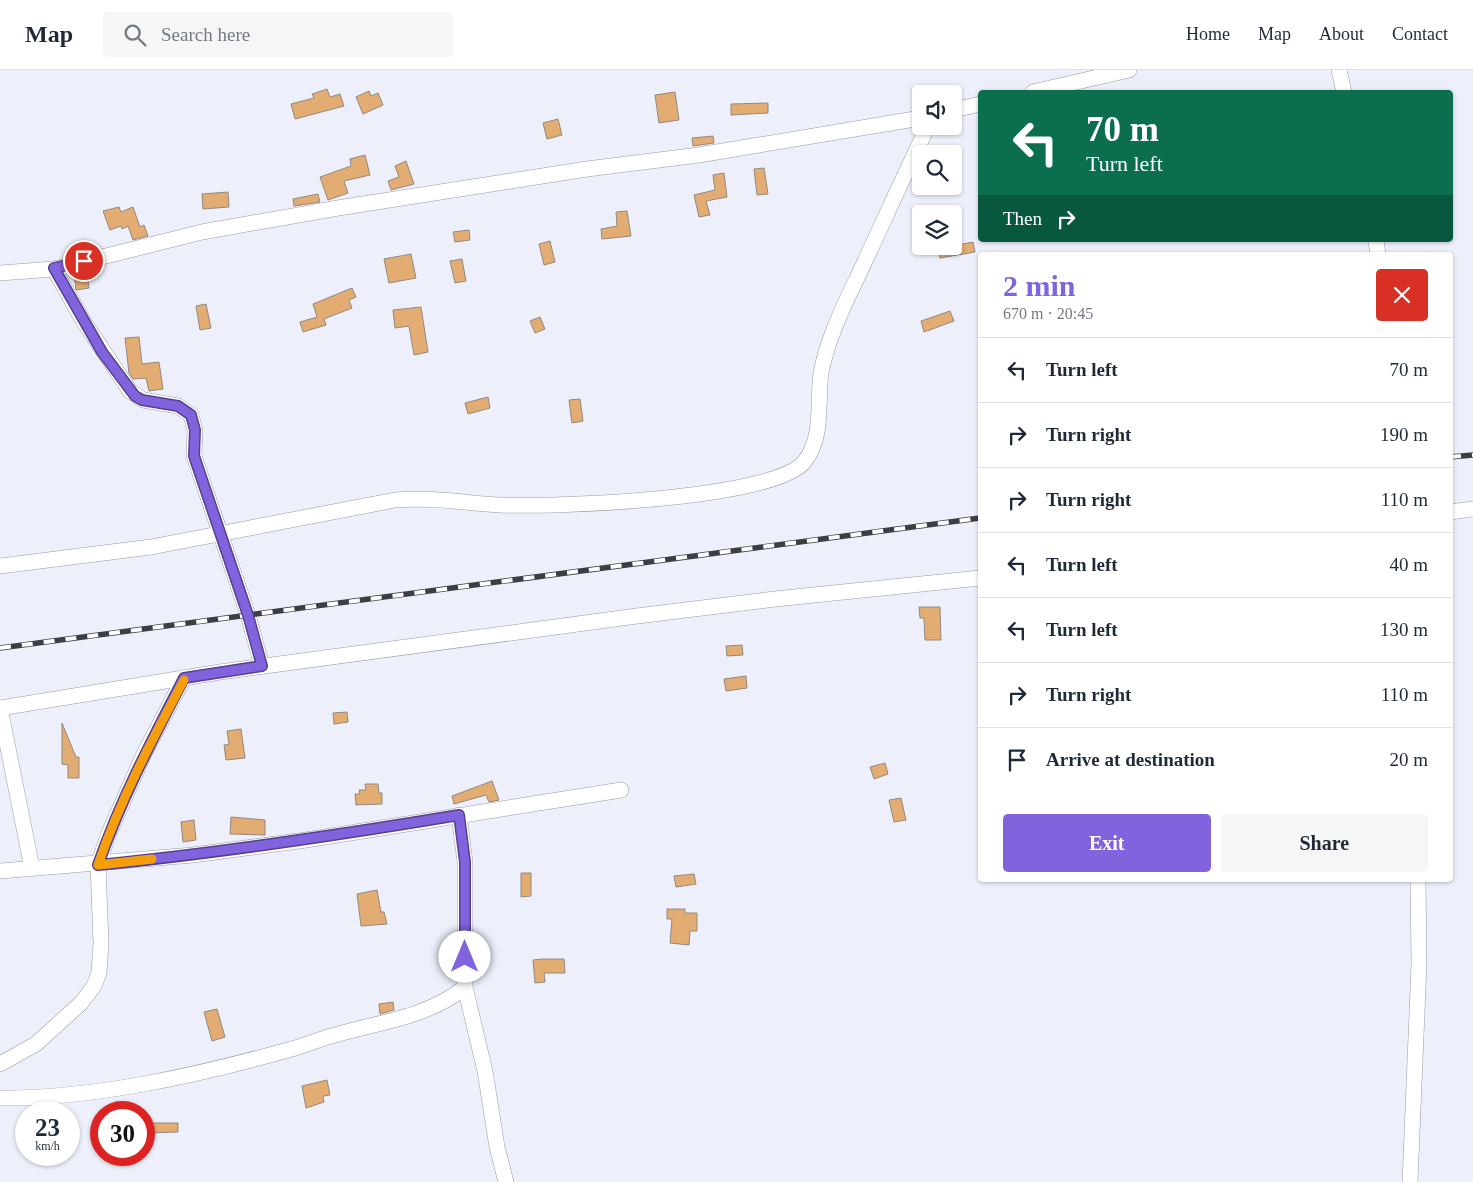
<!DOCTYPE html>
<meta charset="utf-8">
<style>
:root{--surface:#fff;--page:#f6f6f7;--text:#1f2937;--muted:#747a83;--line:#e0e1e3;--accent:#8163de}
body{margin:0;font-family:"Times New Roman",serif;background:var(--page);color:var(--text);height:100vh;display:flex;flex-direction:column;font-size:19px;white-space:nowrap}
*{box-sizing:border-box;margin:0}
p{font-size:16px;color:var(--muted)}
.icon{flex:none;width:28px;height:28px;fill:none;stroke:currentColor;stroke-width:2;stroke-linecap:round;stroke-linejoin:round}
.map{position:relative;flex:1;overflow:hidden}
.panel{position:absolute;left:978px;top:182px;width:475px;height:630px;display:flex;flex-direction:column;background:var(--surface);border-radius:5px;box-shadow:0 1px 4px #0004}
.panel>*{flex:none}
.guide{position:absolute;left:978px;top:20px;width:475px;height:152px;border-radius:5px;box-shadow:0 1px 4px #0004;background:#0b6e4f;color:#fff;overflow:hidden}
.fabs{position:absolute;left:912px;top:15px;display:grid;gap:10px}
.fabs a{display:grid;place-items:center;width:50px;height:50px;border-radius:5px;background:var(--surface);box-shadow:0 1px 4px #0004;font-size:25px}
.speed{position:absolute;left:15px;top:1031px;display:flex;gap:10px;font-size:25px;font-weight:700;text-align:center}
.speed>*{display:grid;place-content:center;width:65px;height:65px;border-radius:50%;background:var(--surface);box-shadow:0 1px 4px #0004;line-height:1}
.speed small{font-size:12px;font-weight:400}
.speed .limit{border:8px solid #d22;background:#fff;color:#111}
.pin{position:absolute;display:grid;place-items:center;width:42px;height:42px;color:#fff;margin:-21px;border:2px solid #fff;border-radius:50%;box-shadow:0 1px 5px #0007}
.me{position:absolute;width:55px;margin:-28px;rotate:0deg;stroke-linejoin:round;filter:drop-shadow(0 0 4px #0008)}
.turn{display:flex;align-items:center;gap:18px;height:105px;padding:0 25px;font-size:22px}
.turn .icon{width:65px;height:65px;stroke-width:2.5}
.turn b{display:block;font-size:35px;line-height:42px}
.then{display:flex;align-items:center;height:48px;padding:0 25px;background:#0003;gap:10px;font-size:19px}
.round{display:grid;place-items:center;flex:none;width:52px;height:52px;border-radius:5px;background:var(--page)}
.overview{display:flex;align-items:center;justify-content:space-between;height:85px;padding:0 25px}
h1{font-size:30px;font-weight:700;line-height:38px;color:var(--accent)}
.primary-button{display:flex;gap:10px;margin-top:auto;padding:10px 25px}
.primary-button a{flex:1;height:58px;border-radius:5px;background:var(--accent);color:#fff;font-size:20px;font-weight:700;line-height:58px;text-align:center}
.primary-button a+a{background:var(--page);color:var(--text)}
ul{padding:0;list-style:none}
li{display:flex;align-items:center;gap:15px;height:65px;padding:0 25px;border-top:1px solid var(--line)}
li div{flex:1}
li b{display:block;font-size:19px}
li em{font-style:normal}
header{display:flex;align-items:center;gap:30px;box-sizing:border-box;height:70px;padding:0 25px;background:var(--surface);border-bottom:1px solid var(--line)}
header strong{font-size:24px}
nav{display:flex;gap:28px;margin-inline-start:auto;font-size:18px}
.search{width:350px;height:45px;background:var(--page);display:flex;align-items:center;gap:12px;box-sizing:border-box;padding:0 18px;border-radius:5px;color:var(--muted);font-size:19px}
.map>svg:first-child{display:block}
</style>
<header>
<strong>Map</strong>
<div class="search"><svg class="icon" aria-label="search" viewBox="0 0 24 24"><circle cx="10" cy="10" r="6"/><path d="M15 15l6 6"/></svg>Search here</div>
<nav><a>Home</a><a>Map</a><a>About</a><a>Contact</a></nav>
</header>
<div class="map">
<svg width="1473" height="1112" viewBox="0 0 1473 1112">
<rect width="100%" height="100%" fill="#edf0fb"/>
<!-- building -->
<g fill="#e3ac72" stroke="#908981">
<path d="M327 19 330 27 340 24 344 36 295 49 291 34 314 28 312 24Z"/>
<path d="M369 21 371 26 378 23 383 35 363 44 356 27Z"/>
<path d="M675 22 679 50 659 53 655 25Z"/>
<path d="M768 33V43L731 45V34Z"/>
<path d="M558 49 562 65 547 69 543 53Z"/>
<path d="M713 66 714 73 693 76 692 68Z"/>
<path d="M365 85 370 105 344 111 348 123 328 130 320 107 351 96 350 89Z"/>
<path d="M406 91 414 114 391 120 388 111 399 107 395 96Z"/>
<path d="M764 98 768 124 757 125 754 99Z"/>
<path d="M724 103 727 127 706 131 710 145 699 147 694 125 715 120 713 105Z"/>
<path d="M228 122 229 137 203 139 202 124Z"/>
<path d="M318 124 320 132 294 136 293 129Z"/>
<path d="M119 137 121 142 133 137 140 157 144 155 148 166 133 170 128 156 122 159 121 156 110 160 103 141Z"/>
<path d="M627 141 631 166 602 169 601 159 617 156 616 142Z"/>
<path d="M469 160 470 170 455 172 453 162Z"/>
<path d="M550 171 555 192 544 195 539 174Z"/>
<path d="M973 172 975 182 940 188 938 179Z"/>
<path d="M411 184 416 208 389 213 384 189Z"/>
<path d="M462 189 466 211 455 213 450 191Z"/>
<path d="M87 203 89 218 76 220 74 204Z"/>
<path d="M352 218 356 227 349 230 352 238 324 249 326 255 303 262 300 252 317 247 313 234Z"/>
<path d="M206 234 211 258 200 260 196 236Z"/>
<path d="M421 237 428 282 414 285 409 256 395 258 393 240Z"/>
<path d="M950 241 954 251 924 262 921 251Z"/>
<path d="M540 247 545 259 535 263 530 251Z"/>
<path d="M139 267 142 294 159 292 163 319 149 321 146 308 133 309 129 303 125 268Z"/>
<path d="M488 327 490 338 468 344 465 333Z"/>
<path d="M580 329 583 351 572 353 569 330Z"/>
<path d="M919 537H940L941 570H925L924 548H920Z"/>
<path d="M742 575 743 585 727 586 726 576Z"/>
<path d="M746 606 747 618 726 621 724 609Z"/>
<path d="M347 642 348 652 334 654 333 643Z"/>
<path d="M62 653 76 687H79V708H68V695L62 694Z"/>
<path d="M241 659 245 688 226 690 224 675 229 674 227 661Z"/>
<path d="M885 693 888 704 874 709 870 697Z"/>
<path d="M492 711 499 730 489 732 486 725 454 734 452 726Z"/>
<path d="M365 714H378L379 723H382V734L356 735 355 724H360L359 720H366Z"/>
<path d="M901 728 906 750 894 752 889 730Z"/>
<path d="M231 747 265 750V765L230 764Z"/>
<path d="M194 750 196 770 183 772 181 752Z"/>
<path d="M521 803H531V826L521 827Z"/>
<path d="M694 804 696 814 676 817 674 806Z"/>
<path d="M377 820 381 842H384L387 854 361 856 357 824Z"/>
<path d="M667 839H685V843H697V861H690L689 875 670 873 672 849H667Z"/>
<path d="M543 889H564L565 903H544L545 912 535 913 533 890Z"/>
<path d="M393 932 394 940 380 944 379 934Z"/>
<path d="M217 939 225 967 212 971 204 942Z"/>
<path d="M327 1010 330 1025 323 1026 324 1032 306 1038 302 1016Z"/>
<path d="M149 1053H178V1062L149 1063Z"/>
</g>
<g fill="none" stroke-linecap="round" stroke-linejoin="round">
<defs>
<g id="minor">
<path d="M1339 0 1344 22"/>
<path d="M1033 22 1129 0"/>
<path d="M954 40 980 34"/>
<path d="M1376 170 1378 185"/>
<path d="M54 199 84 252 130 321 143 330 178 336 191 345 195 360 194 386 248 545 262 596"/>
<path d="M0 203 54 199 202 162 338 138 587 99 699 85 921 48"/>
<path d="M1450 442 1473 439"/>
<path d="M0 496 151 477 395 430C431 427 465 433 500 435 553 437 775 430 805 391 824 366 817 331 821 303 828 264 849 226 865 191 886 146 906 101 928 56"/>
<path d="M0 638 220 602 637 546 775 529 980 508"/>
<path d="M0 638 32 798"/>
<path d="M459 745 465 792V917L485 1001 497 1077 506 1112"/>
<path d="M0 801 193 785 306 770 621 720"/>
<path d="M0 994 36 974 81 933 94 916 99 903 101 873 98 795 109 763 144 684 184 608"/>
<path d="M0 1028C93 1029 198 1005 288 980 304 976 319 969 335 965 379 952 429 947 465 917"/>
<path d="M1410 1112 1419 894 1418 810"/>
</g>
</defs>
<!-- minor casing -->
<use href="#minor" stroke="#989ba4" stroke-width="16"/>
<!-- minor -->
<use href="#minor" stroke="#fff" stroke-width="15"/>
<defs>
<g id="rail">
<path d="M1450 387 1473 385"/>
<path d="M0 578 980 448"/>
</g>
</defs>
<!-- rail casing -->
<use href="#rail" stroke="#3d3e44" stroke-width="5.5"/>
<!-- rail -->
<use href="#rail" stroke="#fff" stroke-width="4" stroke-dasharray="11" stroke-linecap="butt"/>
</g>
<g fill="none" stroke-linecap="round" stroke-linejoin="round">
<defs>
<path id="route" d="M84 191 54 198 102 282 135 326 142 330 178 336 191 345 195 360 194 386 248 545 262 596 184 608C152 670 121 729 98 795 219 783 339 765 459 745L465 792V887"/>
</defs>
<!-- route casing -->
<use href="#route" stroke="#544090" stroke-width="12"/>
<!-- route -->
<use href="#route" stroke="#8163de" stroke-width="9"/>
<!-- slow -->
<path stroke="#f59e0b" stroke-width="9" d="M152 789 98 795C120 730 152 670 184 610"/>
</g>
</svg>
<div class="fabs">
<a><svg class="icon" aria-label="sound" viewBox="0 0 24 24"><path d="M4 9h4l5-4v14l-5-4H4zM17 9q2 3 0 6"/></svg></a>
<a><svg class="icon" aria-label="search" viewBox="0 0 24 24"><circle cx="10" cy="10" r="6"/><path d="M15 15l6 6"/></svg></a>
<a><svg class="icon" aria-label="layers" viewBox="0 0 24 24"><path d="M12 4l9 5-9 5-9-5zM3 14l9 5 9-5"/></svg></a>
</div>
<div class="speed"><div>23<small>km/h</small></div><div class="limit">30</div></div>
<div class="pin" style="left:84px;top:191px;background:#d93025"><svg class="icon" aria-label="arrive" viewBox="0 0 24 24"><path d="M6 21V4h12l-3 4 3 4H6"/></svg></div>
<svg class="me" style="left:465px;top:887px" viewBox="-20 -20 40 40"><circle r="19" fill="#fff"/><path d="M0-13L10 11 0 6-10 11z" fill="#8163de"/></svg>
<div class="guide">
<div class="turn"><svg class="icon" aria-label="left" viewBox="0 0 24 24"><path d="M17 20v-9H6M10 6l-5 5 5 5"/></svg><div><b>70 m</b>Turn left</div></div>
<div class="then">Then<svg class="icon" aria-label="right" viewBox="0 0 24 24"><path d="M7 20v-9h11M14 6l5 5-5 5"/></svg></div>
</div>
<section class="panel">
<div class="overview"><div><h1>2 min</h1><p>670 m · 20:45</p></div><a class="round" style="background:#d93025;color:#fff"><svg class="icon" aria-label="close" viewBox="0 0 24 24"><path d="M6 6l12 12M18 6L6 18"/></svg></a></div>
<ul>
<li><svg class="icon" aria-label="left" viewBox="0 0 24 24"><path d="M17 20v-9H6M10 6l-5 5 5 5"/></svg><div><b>Turn left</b></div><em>70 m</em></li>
<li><svg class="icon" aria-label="right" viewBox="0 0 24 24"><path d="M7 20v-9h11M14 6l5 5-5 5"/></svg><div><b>Turn right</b></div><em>190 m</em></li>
<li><svg class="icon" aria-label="right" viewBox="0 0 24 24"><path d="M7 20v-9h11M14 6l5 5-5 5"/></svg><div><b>Turn right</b></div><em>110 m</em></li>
<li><svg class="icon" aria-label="left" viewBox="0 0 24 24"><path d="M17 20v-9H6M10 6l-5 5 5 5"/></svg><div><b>Turn left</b></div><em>40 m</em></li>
<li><svg class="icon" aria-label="left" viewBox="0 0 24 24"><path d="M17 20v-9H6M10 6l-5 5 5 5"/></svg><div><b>Turn left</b></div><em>130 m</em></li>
<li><svg class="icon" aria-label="right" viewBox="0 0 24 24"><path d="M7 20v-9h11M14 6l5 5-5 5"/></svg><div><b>Turn right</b></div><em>110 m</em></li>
<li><svg class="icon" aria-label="arrive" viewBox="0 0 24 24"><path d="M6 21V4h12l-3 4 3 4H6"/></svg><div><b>Arrive at destination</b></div><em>20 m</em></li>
</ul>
<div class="primary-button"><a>Exit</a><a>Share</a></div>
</section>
</div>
